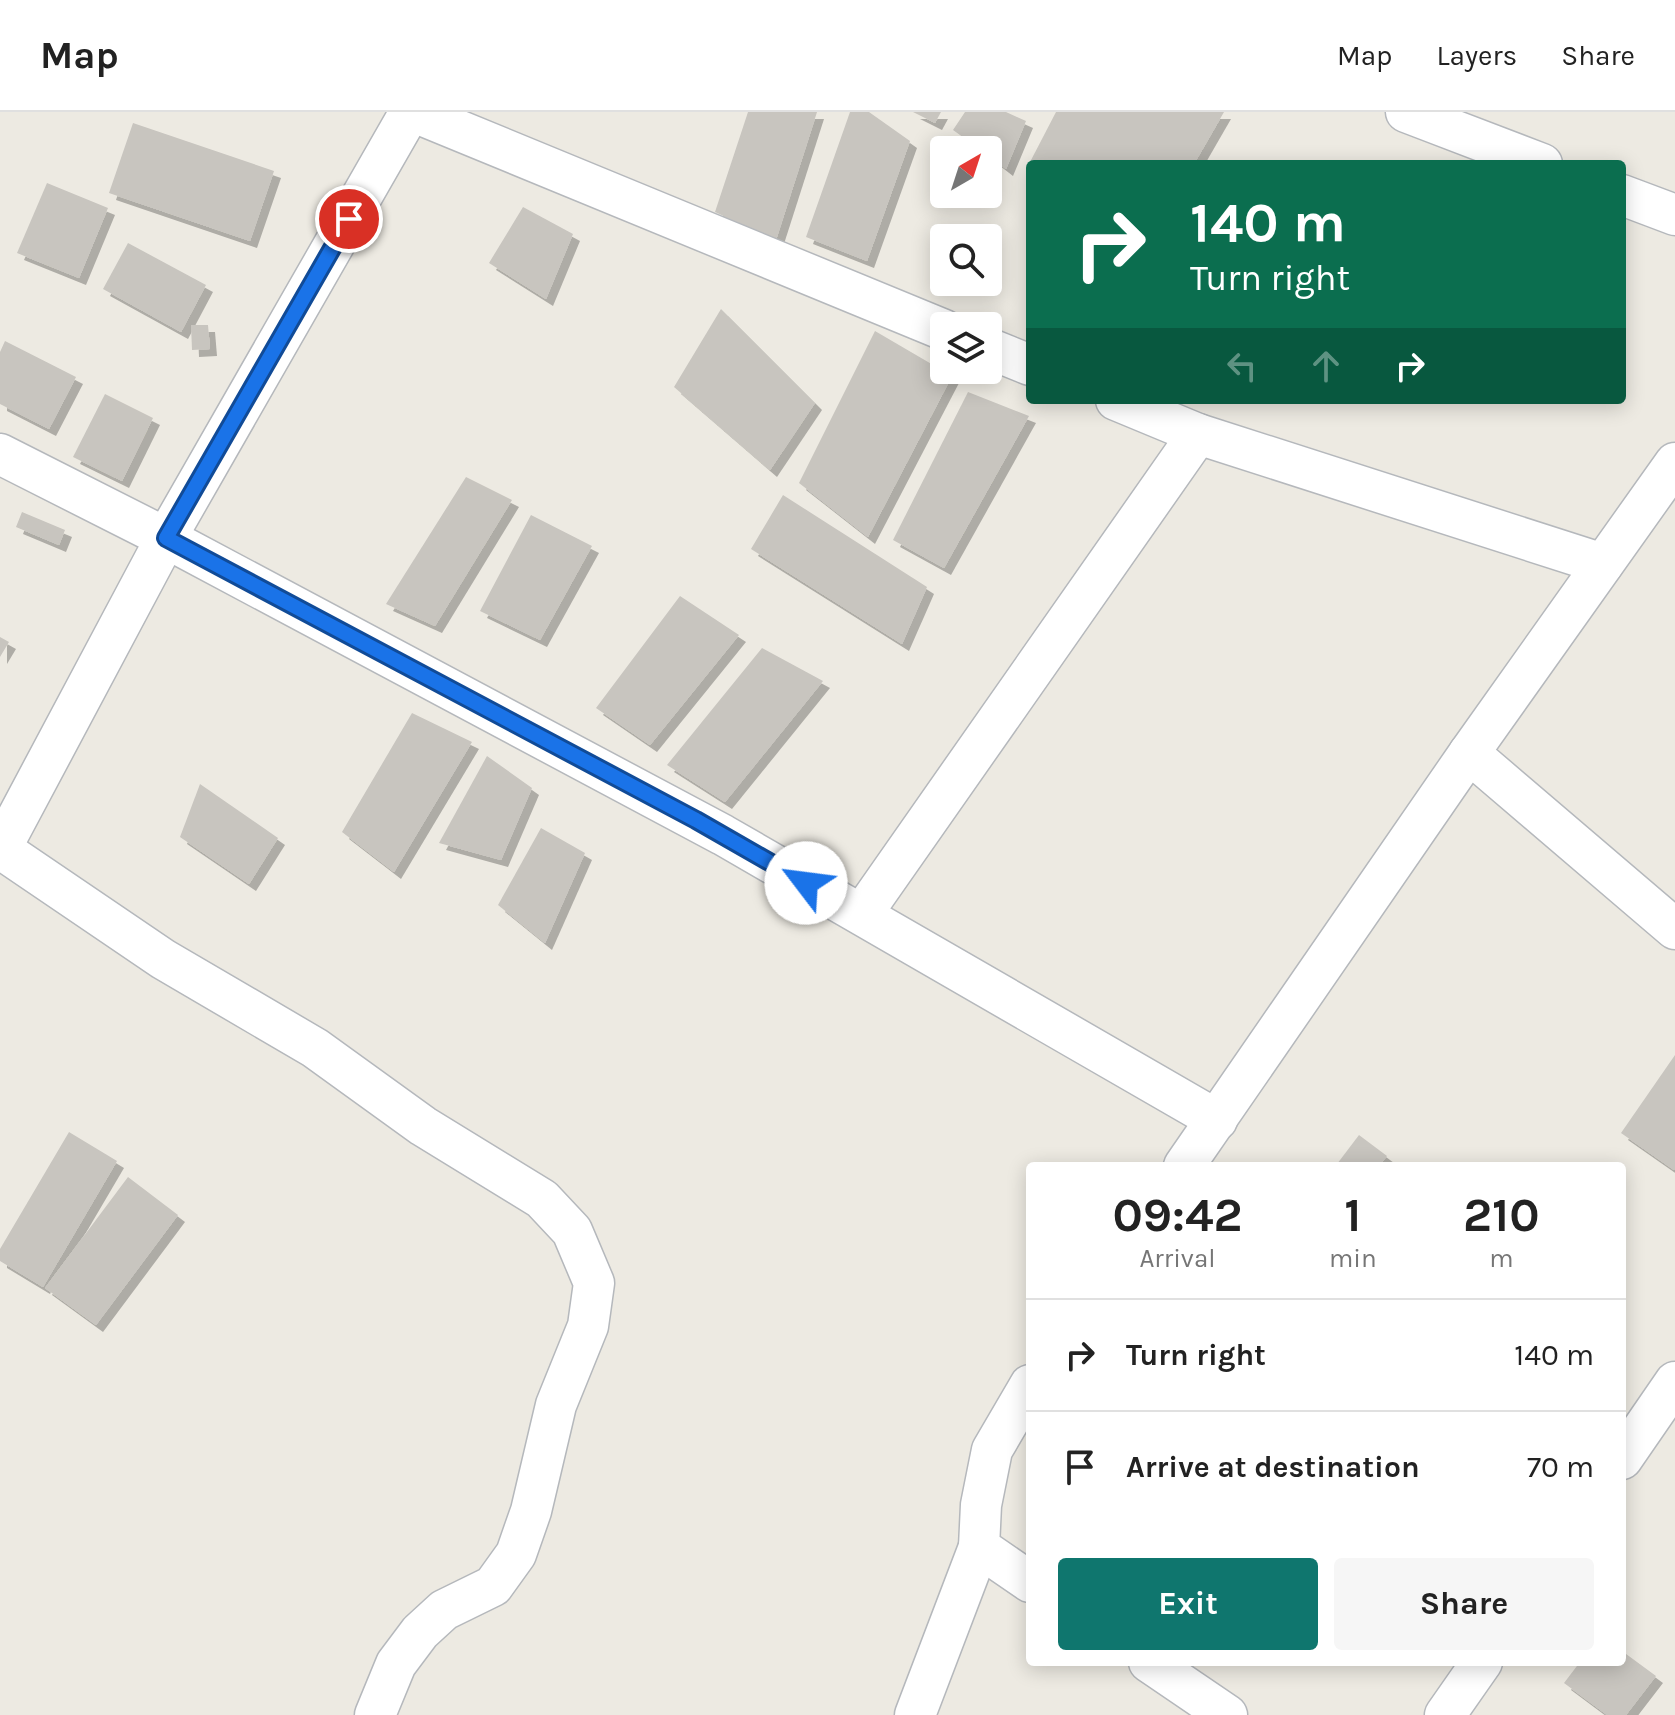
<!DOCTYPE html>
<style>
:root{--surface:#fff;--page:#f6f6f6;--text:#222;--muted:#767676;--line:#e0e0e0;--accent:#0f766e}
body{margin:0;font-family:Karla,sans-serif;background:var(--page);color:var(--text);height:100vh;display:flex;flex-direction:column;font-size:30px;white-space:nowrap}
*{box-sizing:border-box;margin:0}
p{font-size:26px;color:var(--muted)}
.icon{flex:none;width:44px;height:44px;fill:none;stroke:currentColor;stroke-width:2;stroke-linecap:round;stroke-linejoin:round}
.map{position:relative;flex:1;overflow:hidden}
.sheet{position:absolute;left:1026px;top:1050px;width:600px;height:504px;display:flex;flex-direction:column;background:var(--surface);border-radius:8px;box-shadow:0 4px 20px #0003}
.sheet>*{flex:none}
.guide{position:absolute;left:1026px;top:48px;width:600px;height:244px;border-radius:8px;box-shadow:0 4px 20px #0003;background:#0b6e4f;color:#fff;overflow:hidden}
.needle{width:52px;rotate:39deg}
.controls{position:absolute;left:930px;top:24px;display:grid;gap:16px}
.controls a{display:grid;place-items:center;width:72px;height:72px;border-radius:8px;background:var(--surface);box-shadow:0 4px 20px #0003;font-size:40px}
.pin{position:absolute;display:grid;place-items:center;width:68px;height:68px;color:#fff;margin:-34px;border:4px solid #fff;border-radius:50%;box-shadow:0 2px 8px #0007}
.me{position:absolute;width:88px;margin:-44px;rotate:300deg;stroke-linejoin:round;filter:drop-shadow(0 0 6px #0008)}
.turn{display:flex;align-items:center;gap:28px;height:168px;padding:0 32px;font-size:36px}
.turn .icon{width:104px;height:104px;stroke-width:2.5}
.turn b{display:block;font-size:56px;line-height:68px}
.lanes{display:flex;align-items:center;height:76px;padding:0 32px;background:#0003;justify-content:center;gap:40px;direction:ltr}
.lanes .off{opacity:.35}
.eta{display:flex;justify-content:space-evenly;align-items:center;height:136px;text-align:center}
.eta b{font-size:48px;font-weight:700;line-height:56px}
.primary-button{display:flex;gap:16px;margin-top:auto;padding:16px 32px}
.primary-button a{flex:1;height:92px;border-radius:8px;background:var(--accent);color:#fff;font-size:32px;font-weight:700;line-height:92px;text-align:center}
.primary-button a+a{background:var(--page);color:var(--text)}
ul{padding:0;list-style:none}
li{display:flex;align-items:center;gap:24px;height:112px;padding:0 32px;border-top:2px solid var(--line)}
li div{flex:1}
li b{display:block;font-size:30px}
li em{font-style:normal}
header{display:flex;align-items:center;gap:48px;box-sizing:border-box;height:112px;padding:0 40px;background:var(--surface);border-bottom:2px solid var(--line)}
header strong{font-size:38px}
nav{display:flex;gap:44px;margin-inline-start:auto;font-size:28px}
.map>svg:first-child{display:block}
</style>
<header>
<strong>Map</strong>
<nav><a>Map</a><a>Layers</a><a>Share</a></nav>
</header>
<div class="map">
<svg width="1675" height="1603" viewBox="0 0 1675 1603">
<defs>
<filter id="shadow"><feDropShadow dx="7" dy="7" stdDeviation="0" flood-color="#0004"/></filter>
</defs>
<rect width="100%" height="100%" fill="#edeae2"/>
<!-- building -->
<g fill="#c8c5bf" filter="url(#shadow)">
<path d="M748 0H817L776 128 715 100Z"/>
<path d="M850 0H869L910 29 867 149 806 125Z"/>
<path d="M913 0H941L935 11Z"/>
<path d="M965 0H1006L1026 9 1006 57 988 43V38H981L953 18Z"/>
<path d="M1056 0H1224L1194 52H1029Z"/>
<path d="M133 11 274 59 250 129 109 81Z"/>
<path d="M47 71 108 96 79 166 17 141Z"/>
<path d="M523 95 573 122 546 187 489 151Z"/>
<path d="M128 131 206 173 181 220 103 177Z"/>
<path d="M721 197 815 291 770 358 674 275Z"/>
<path d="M191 213H208L210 237 192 238Z"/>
<path d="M875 219 952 264 868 425 799 371Z"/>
<path d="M5 229 76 265 49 317 0 292V240Z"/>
<path d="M968 280 1029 304 944 456 893 428Z"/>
<path d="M105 282 153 306 122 369 73 345Z"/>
<path d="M466 365 512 388 435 514 386 492Z"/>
<path d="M783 383 927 475 902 532 751 437Z"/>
<path d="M22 400 65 418 59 433 16 415Z"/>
<path d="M531 403 592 434 540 528 480 499Z"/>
<path d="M680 484 739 523 650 633 596 596Z"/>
<path d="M0 525 9 530 0 545Z"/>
<path d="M762 536 823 569 725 690 667 653Z"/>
<path d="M412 601 472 630 394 760 342 720Z"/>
<path d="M487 644 532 676 501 748 439 731Z"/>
<path d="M200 672 278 726 249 772 180 725Z"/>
<path d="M541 716 585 741 545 831 498 793Z"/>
<path d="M1675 943V1056L1674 1058 1621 1021Z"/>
<path d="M69 1020 117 1049 43 1175 0 1149V1137Z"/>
<path d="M1359 1023 1387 1044 1379 1054 1337 1052Z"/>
<path d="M128 1065 178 1103 96 1213 45 1176Z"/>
<path d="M1622 1539 1656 1564 1626 1603H1607L1564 1571 1580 1550H1622Z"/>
</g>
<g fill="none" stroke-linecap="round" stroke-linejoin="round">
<defs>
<g id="minor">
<path d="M414 0 944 218"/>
<path d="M1406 0 1542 52"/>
<path d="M1622 83 1675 103"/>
<path d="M988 236 1030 253"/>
<path d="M1116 288 1198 322 1603 452"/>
<path d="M0 342 166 426 723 723 1217 1008"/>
<path d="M1469 641 1675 817"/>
<path d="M1 737 163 847 315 936 423 1014 542 1087 572 1119 594 1171 588 1214 556 1293 531 1399 516 1442 493 1474 444 1498 420 1520 396 1552 375 1603"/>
<path d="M0 738 166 426 410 0"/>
<path d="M862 802 1198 322"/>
<path d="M1184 1054 1469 641 1675 351"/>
<path d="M1030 1273 992 1338 981 1393 979 1435 1030 1470"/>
<path d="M1622 1347 1675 1270"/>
<path d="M1149 1550 1227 1603"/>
<path d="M915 1603 979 1435"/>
<path d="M1445 1603 1482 1550"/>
</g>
</defs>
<!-- minor casing -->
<use href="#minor" stroke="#b5b8bc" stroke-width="43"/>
<!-- minor -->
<use href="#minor" stroke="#fff" stroke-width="40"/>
</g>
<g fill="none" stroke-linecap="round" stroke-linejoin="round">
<defs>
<path id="route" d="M349 107 166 426 696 708 806 771"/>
</defs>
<!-- route casing -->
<use href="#route" stroke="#114b97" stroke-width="20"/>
<!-- route -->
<use href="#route" stroke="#1a73e8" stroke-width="14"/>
</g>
</svg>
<div class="controls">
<a><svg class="needle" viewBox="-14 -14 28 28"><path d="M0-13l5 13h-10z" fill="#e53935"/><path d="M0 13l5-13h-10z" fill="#767676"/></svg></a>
<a><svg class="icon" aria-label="search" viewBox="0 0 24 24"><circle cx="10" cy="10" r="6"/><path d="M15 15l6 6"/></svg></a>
<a><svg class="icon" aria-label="layers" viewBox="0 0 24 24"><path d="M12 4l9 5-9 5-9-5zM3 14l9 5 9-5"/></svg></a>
</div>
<div class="pin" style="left:349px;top:107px;background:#d93025"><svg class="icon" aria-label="arrive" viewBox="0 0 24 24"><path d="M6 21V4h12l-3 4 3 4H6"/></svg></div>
<svg class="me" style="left:806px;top:771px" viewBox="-20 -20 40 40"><circle r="19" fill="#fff"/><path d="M0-13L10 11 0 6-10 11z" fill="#1a73e8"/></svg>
<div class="guide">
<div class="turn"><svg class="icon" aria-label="right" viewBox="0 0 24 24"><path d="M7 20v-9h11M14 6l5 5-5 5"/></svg><div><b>140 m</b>Turn right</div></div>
<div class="lanes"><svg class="icon off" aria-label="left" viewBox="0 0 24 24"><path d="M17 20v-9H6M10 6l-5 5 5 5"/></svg><svg class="icon off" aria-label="ahead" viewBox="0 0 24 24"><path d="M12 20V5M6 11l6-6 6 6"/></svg><svg class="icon" aria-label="right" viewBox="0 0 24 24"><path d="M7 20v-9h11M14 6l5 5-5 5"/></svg></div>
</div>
<section class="sheet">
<div class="eta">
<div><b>09:42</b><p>Arrival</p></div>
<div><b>1</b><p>min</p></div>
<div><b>210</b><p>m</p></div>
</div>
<ul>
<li><svg class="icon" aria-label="right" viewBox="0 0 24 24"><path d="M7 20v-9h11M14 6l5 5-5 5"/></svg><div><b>Turn right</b></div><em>140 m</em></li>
<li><svg class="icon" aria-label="arrive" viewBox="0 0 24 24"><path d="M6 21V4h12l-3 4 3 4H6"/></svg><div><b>Arrive at destination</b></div><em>70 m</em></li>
</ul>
<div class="primary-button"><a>Exit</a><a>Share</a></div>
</section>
</div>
